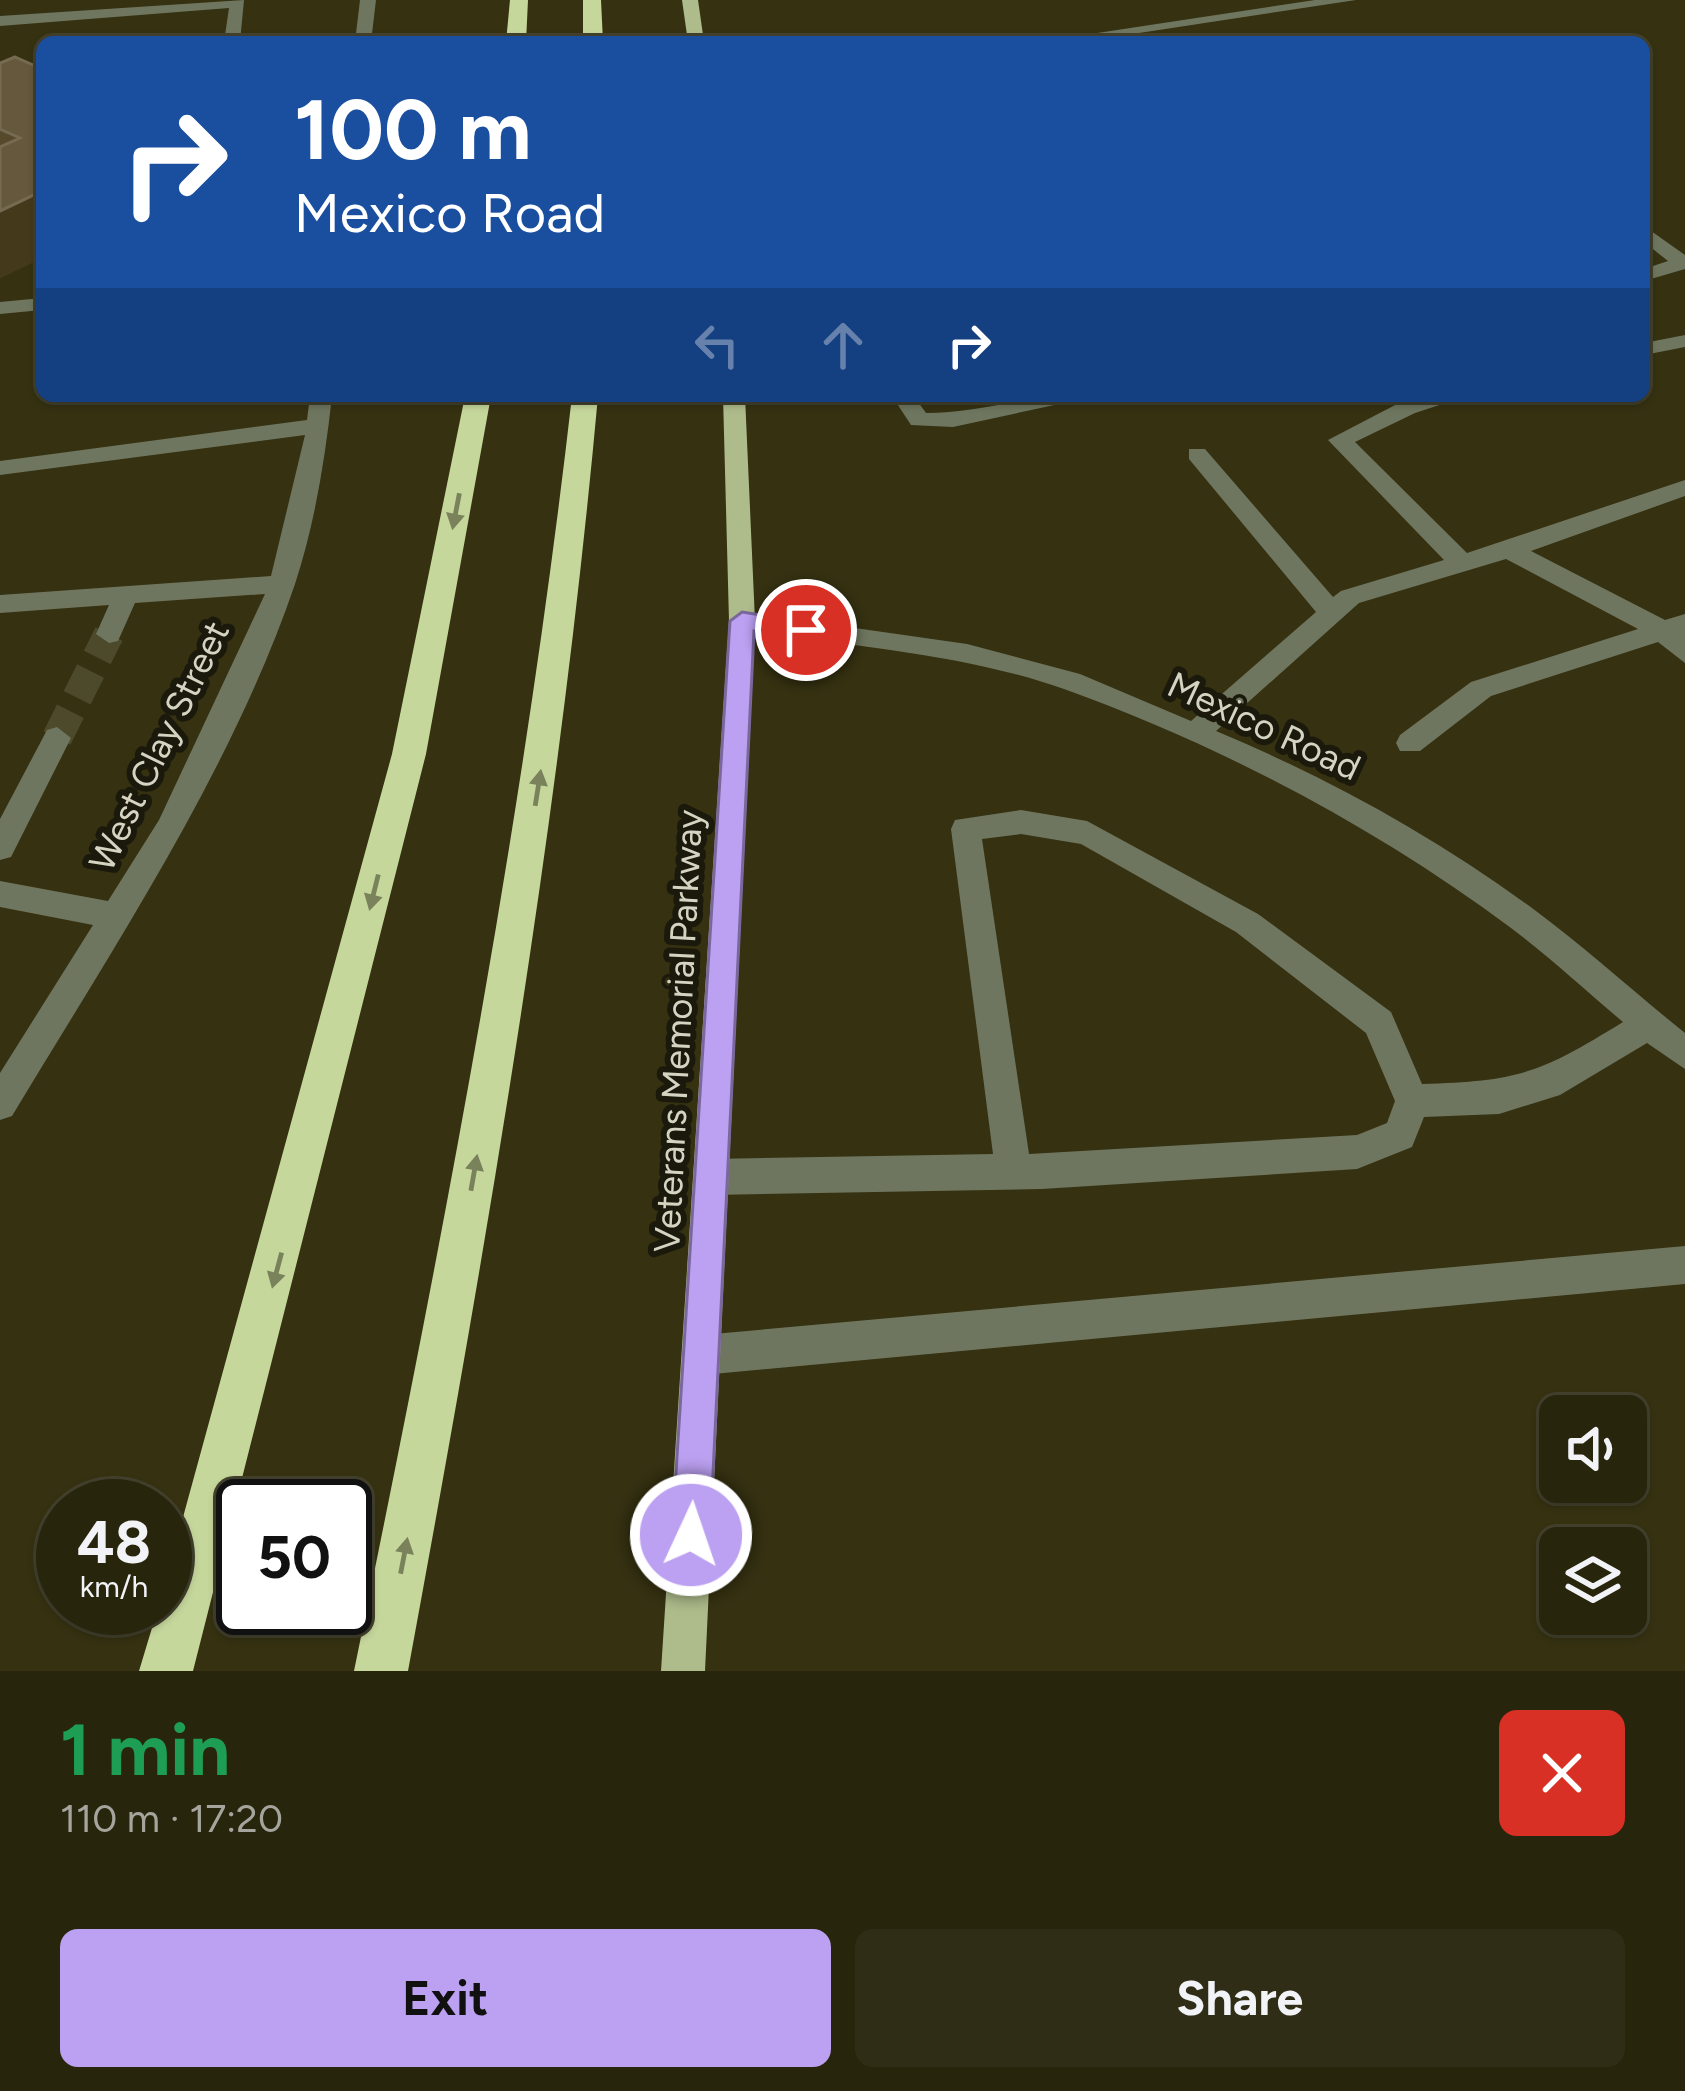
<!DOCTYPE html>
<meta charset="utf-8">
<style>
:root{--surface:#28250d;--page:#302d16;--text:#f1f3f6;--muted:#a5a59d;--line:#44422e;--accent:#bca0f2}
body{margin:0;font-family:Figtree,sans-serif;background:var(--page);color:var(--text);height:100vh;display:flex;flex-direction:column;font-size:45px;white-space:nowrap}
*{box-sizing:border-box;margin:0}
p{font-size:39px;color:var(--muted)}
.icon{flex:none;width:66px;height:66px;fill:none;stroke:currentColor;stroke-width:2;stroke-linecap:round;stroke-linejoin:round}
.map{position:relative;height:1671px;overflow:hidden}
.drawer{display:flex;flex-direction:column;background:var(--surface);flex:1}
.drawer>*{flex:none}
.guide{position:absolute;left:36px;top:36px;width:1614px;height:366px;border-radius:18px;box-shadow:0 3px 9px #0004,0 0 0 3px var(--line);background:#1a4fa0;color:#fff;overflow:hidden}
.controls{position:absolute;left:1539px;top:1395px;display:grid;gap:24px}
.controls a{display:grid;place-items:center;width:108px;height:108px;border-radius:18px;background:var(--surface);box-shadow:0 3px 9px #0004,0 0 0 3px var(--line);font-size:60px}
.speed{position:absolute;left:36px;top:1479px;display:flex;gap:24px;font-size:60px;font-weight:700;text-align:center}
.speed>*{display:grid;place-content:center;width:156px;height:156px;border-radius:50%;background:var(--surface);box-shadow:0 3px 9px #0004,0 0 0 3px var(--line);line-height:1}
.speed small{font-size:30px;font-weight:400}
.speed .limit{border:6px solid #111;border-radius:18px;background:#fff;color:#111}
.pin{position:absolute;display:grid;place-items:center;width:102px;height:102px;color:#fff;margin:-51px;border:6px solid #fff;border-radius:50%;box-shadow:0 3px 12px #0007}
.me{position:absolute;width:132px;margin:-66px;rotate:3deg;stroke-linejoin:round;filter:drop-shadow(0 0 9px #0008)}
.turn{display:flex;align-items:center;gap:42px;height:252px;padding:0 60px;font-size:54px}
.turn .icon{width:156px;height:156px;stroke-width:2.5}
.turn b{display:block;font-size:84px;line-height:102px}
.lanes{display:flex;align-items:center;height:114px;padding:0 60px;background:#0003;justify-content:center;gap:60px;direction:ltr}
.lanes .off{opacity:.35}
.round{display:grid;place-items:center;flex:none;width:126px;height:126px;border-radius:18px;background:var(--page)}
.summary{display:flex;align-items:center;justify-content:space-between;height:204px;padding:0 60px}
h1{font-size:72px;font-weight:700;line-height:90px;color:#1e9e55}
.primary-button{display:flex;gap:24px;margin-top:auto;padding:24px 60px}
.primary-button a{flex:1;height:138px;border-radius:18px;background:var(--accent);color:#111;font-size:48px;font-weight:700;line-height:138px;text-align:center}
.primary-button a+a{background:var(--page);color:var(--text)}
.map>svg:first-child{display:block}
</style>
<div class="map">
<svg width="1685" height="1671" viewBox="0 0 1685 1671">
<rect width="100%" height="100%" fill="#353111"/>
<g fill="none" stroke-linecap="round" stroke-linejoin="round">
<!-- minor-tunnel -->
<path stroke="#4d492b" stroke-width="30" stroke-dasharray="30 15" stroke-linecap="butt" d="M57 738 109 634"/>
<!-- minor -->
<g fill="#6f765f" fill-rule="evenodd">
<path d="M244 0 240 42H224L229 8 0 26V16Z"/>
<path d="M360 0H376L371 42H355Z"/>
<path d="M1315 0H1356L1080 42H1038Z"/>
<path d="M1644 226 1685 255V269L1644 281V269L1668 261 1644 242Z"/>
<path d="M42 298V310L0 314V302Z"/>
<path d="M1685 335V347L1644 355V343Z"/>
<path d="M310 396H332C325 459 315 523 295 584 232 770 113 948 12 1116L0 1120V1073L93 925 0 907V881L108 901 159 820 265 594 135 603 118 641 109 643 96 634 109 605 0 613V595L271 576 305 435 0 475V461L307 420Z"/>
<path d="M892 396H914L926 413C977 413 1025 396 1076 396L1073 401 953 427 911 425Z"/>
<path d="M1428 396H1467L1415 413 1355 442 1467 553 1685 480V496L1531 551 1665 620 1685 614V663L1658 642 1491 696 1420 751H1400L1396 743 1400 735 1471 682 1638 629 1506 559 1359 603 1216 731C1329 778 1437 838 1536 911 1587 949 1635 993 1685 1033V1069L1647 1043 1560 1095 1499 1114 1424 1117 1412 1147 1357 1169 1042 1189 712 1195 699 1189 694 1177 699 1165 712 1159 993 1154 951 829 955 820 1021 810 1087 821 1258 914 1391 1012 1422 1084C1520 1081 1540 1073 1623 1022 1586 991 1550 957 1511 928 1377 828 1222 746 1064 689 962 653 848 646 742 630L729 621 742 612 967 644 1080 674 1191 721 1316 612 1189 459V449H1205L1333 597 1341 591 1444 560 1328 440 1399 403ZM1021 834 1081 844 1236 932 1366 1033 1395 1101 1387 1123 1357 1135 1029 1154 982 839Z"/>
<path d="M57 727 71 738 11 857 0 860V819L47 730Z"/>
<path d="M1685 1246V1284L702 1375 688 1369 682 1355 688 1341 702 1335Z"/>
</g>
<!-- major -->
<g fill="#aebc8b" fill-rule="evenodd">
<path d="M682 0H698L704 42H688Z"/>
<path d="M723 396H745L755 621 705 1671H661L729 621Z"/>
</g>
<!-- highway -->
<g fill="#c6d79c" fill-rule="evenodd">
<path d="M510 0H528L526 42H506Z"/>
<path d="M583 0H601L603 42H583Z"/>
<path d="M465 396H491L426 754 193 1671H139L158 1608H165V1583L392 754Z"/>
<path d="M572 396H598C559 825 486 1248 408 1671H354C441 1248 523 825 572 396Z"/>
</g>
</g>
<!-- wall -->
<path fill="#57492c" d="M0 63 42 69V258L0 278Z"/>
<!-- shaded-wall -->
<path fill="#44391b" d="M42 191V258L0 278V211Z"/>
<!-- building -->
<path fill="#65583c" stroke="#766b51" stroke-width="3" d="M15 57 42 69V191L0 211V147L20 138 0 129V63Z"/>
<!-- one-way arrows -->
<defs><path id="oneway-solid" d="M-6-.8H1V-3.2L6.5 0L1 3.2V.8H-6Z" transform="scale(3)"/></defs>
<g fill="#79825b">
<use href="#oneway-solid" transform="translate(456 511) rotate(101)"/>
<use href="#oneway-solid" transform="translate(538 788) rotate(-81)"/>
<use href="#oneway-solid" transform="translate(374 892) rotate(104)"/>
<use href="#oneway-solid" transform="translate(474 1173) rotate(-80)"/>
<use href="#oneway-solid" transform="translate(277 1270) rotate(105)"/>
<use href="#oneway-solid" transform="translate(404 1556) rotate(-79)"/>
</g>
<!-- route -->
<path fill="#bca0f2" stroke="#7a689d" stroke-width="3" d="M742 612 806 622 818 630 806 639 754 631 710 1535 705 1549 691 1555 678 1549 672 1535 730 621Z"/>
<g text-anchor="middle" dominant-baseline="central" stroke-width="12" stroke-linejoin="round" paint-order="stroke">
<!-- street labels -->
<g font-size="36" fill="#d5d3c1" stroke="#1a190b">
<text transform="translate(1264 726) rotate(25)">Mexico Road</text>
<text transform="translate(159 746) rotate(-64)">West Clay Street</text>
<text transform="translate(678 1031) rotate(-87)">Veterans Memorial Parkway</text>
</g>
</g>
</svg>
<div class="controls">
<a><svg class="icon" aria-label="sound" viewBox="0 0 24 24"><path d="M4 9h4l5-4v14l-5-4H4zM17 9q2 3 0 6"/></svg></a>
<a><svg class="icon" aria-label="layers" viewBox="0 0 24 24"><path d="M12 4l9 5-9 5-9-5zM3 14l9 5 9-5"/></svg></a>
</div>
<div class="speed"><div>48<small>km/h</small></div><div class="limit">50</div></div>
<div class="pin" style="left:806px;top:630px;background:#d93025"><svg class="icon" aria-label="arrive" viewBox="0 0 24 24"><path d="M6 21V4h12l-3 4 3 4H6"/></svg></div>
<svg class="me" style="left:691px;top:1535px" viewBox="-20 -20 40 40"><circle r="17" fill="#bca0f2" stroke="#fff" stroke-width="3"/><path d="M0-11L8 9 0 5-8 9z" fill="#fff"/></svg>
<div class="guide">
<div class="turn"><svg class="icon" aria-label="right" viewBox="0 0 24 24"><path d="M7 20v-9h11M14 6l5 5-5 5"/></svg><div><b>100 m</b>Mexico Road</div></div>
<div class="lanes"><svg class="icon off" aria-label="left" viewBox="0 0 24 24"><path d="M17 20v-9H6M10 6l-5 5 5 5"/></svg><svg class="icon off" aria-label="ahead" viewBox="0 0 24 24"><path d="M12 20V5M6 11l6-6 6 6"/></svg><svg class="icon" aria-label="right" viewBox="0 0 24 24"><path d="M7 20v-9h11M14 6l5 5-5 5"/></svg></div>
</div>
</div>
<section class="drawer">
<div class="summary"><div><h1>1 min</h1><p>110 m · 17:20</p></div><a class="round" style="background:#d93025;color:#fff"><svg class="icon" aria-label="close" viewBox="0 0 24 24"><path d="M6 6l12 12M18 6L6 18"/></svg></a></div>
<div class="primary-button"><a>Exit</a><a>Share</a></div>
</section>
